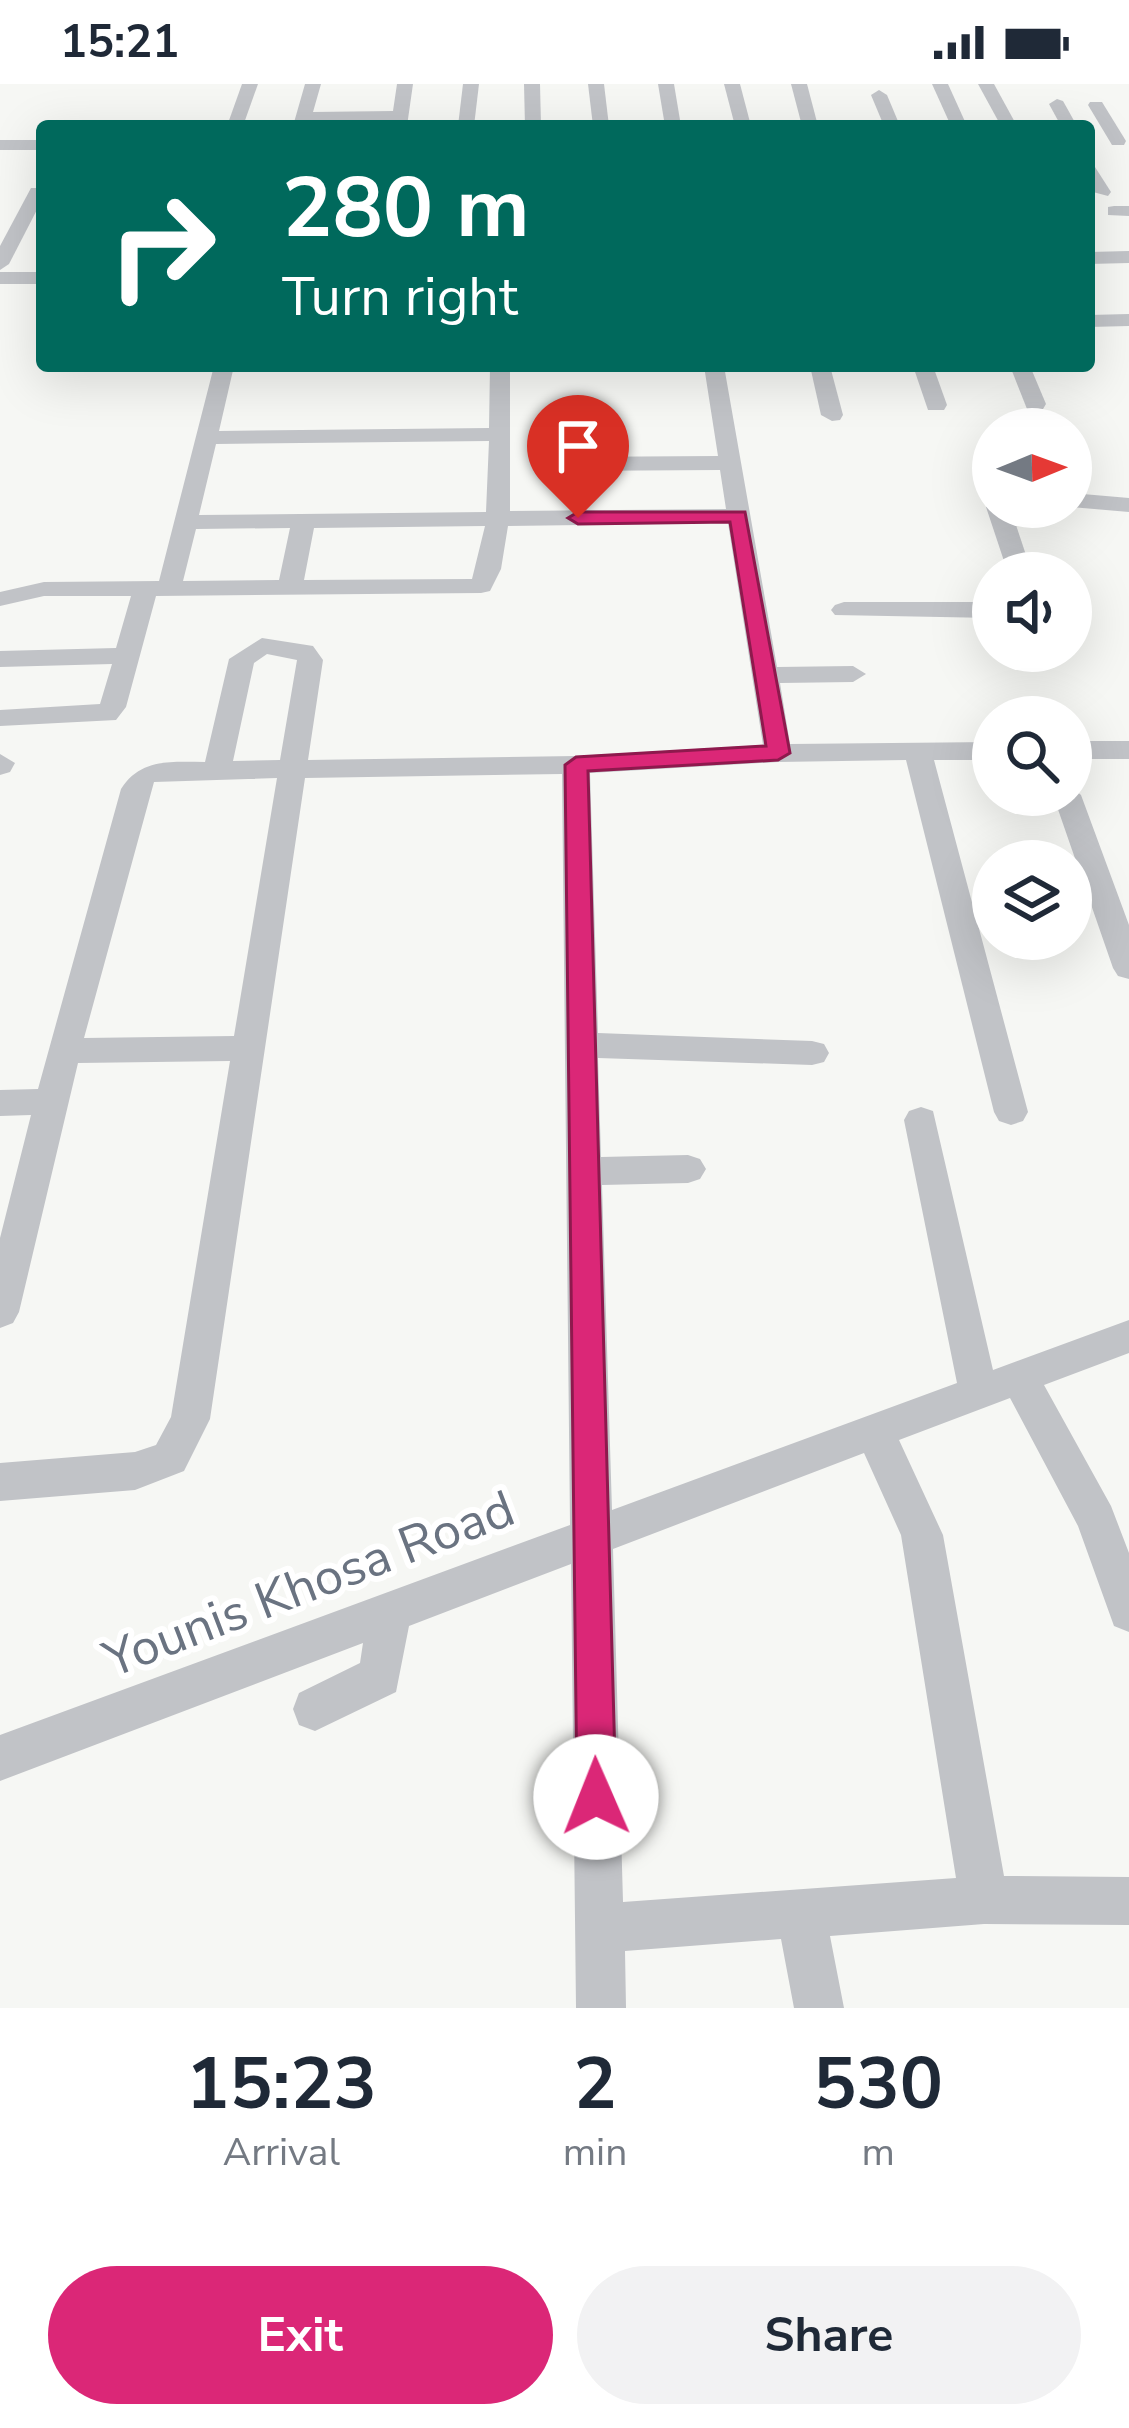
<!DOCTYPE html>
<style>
:root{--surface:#fff;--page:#f2f2f3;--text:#1f2937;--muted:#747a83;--accent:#db2777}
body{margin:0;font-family:"Nunito Sans",sans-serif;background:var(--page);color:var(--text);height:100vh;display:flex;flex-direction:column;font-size:45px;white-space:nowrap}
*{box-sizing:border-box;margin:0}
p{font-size:39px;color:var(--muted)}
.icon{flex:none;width:66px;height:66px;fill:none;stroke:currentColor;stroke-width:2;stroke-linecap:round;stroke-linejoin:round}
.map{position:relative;height:1924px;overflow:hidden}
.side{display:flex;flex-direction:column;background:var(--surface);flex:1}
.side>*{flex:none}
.top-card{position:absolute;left:36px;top:36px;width:1059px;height:252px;border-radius:12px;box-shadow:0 12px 48px #0002;background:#00695c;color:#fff;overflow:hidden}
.needle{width:78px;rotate:89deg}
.tools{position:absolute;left:972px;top:324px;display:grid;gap:24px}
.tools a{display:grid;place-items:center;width:120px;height:120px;border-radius:50%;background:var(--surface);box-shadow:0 12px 48px #0002;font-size:60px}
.pin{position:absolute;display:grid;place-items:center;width:102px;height:102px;color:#fff;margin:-123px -51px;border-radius:50% 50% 50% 0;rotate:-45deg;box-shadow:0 0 12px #0007}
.pin .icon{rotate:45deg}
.me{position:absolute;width:132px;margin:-66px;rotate:359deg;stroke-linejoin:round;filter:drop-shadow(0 0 9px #0008)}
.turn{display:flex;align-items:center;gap:42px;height:252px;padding:0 48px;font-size:54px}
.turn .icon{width:156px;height:156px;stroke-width:2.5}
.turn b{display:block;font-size:84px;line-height:102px}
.eta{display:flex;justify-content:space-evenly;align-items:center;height:204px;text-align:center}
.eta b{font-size:72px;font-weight:700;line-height:84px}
.primary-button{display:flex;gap:24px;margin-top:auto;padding:24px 48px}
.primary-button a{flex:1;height:138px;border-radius:72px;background:var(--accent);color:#fff;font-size:48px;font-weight:700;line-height:138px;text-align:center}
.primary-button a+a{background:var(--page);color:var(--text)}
.status{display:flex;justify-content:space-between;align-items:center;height:84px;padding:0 60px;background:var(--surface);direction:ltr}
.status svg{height:33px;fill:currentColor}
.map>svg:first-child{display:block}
</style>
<div class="status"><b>15:21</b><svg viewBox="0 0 49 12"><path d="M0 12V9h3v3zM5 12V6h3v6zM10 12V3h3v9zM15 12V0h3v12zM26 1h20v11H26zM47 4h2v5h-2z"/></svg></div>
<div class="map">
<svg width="1129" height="1924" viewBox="0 0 1129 1924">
<rect width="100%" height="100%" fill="#f6f7f4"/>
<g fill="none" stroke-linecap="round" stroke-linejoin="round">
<!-- minor -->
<g fill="#c1c3c7" fill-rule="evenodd">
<path d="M242 0H258L243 42H227Z"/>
<path d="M305 0H321L313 28 393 27 397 0H413L407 42H391L392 37 293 42Z"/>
<path d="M463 0H479L474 42H458Z"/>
<path d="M524 0H540L541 42H525Z"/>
<path d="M588 0H604L609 42H593Z"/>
<path d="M658 0H674L681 42H665Z"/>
<path d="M724 0H740L751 42H735Z"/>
<path d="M791 0H807L818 42H802Z"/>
<path d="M932 0H948L967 42H951Z"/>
<path d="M978 0H994L1017 42H1001Z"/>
<path d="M879 6 887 11 900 42H884L871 11Z"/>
<path d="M1057 15 1063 17 1077 42H1061L1049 20Z"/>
<path d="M1090 18H1102L1126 57 1124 61H1112L1088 21Z"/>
<rect x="0" y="56" width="42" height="10"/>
<path d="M1089 82 1095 83 1111 108 1108 112 1093 108Z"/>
<path d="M31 104H42V116L9 180 0 186V162Z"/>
<path d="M1114 122H1129V132L1108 131V123Z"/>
<path d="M1129 167V179L1089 180V168Z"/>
<rect x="0" y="188" width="42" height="12"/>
<path d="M1129 230V242L1089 243V231Z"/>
<path d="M214 282H234L219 347 489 344 490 282H510V427L726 425 720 386 563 387 552 380 563 373 718 372 704 282H724L777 583 853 582 866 590 853 598 780 599 790 660 993 658V676H934L1028 1028 1023 1037 1011 1041 999 1037 994 1028 906 676 778 678 590 689 598 949 812 957 824 960 829 969 824 978 812 981 598 974 601 1073 688 1071 700 1075 706 1085 700 1095 688 1099 602 1101 612 1426 957 1299 904 1036 909 1027 921 1023 933 1027 993 1286 1129 1236V1269L1044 1301 1111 1422 1129 1469V1548L1114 1542 1078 1442 1010 1314 899 1356 943 1451 1004 1792 1129 1793V1841L984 1840 830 1852 844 1924H794L781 1855 625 1867 626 1924H576L571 1480 409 1542 396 1608 315 1647 299 1641 293 1625 299 1609 360 1579 363 1559 0 1697V1651L570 1441 562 690 305 694 210 1335 184 1387 135 1406 0 1417V1379L135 1368 156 1361 171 1333 230 977 78 979 19 1228 13 1239 0 1244V1154L31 1031 0 1032V1006L38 1005 121 705C141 674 170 678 205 678L229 575 262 554 313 562 323 576 308 676 576 672 763 661 728 439 508 442 501 485 490 507 481 509 156 512 126 623 116 636 0 642V626L100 620 112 580 0 583V567L116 564 131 512H44L0 522V508L44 498 159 497ZM489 357 486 428 199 431 216 360ZM485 442 472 495 304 496 314 444ZM290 444 279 496 183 497 196 445ZM267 570 297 576 280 676 233 677 254 579ZM277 694 234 952 84 954 154 698ZM864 1369 901 1451 956 1794 623 1818 613 1465Z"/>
<path d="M810 282H830L843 331 840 336 832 337 821 331Z"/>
<path d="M913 282H933L947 321 944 326H928Z"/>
<path d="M1010 282H1030L1046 320 1043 325H1027Z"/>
<path d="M1071 409 1129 414V428L1071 423Z"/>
<path d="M993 417V423H1010L1032 489H1008L986 423Z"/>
<path d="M844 518H993V534L835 531 831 526 835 521Z"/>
<rect x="1071" y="657" width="58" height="18"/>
<path d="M0 670 15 679 10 688 0 691Z"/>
<path d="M1071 703 1081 711 1129 841V895L1118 892 1113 884 1053 711H1071Z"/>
</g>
</g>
<!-- route -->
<path fill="#db2777" stroke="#8e194d" stroke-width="3" d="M745 428 790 669 778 676 588 687 616 1713 610 1727 596 1733 583 1727 577 1713 565 681 576 673 766 662 730 438 578 440 568 434 578 428Z"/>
<g text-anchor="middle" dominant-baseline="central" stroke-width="12" stroke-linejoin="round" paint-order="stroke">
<!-- near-street labels -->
<g font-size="51" fill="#6a7381" stroke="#fff">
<text transform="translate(309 1500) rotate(-21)">Younis Khosa Road</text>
</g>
</g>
</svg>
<div class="tools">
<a><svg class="needle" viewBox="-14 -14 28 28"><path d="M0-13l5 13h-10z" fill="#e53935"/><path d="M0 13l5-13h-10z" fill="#747a83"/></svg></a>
<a><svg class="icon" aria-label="sound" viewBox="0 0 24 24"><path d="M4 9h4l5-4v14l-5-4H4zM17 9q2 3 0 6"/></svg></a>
<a><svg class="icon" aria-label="search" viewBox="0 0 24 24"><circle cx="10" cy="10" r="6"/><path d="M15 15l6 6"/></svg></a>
<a><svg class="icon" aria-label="layers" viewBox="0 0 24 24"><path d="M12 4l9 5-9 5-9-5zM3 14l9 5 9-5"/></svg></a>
</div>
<div class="pin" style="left:578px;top:434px;background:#d93025"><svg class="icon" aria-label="arrive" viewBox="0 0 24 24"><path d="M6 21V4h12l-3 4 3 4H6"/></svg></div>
<svg class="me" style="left:596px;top:1713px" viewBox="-20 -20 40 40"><circle r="19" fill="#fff"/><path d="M0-13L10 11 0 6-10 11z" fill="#db2777"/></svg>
<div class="top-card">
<div class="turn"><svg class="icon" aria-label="right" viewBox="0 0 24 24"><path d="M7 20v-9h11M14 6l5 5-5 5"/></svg><div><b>280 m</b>Turn right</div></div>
</div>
</div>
<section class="side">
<div class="eta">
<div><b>15:23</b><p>Arrival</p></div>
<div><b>2</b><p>min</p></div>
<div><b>530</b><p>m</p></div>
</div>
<div class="primary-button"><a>Exit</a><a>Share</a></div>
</section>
